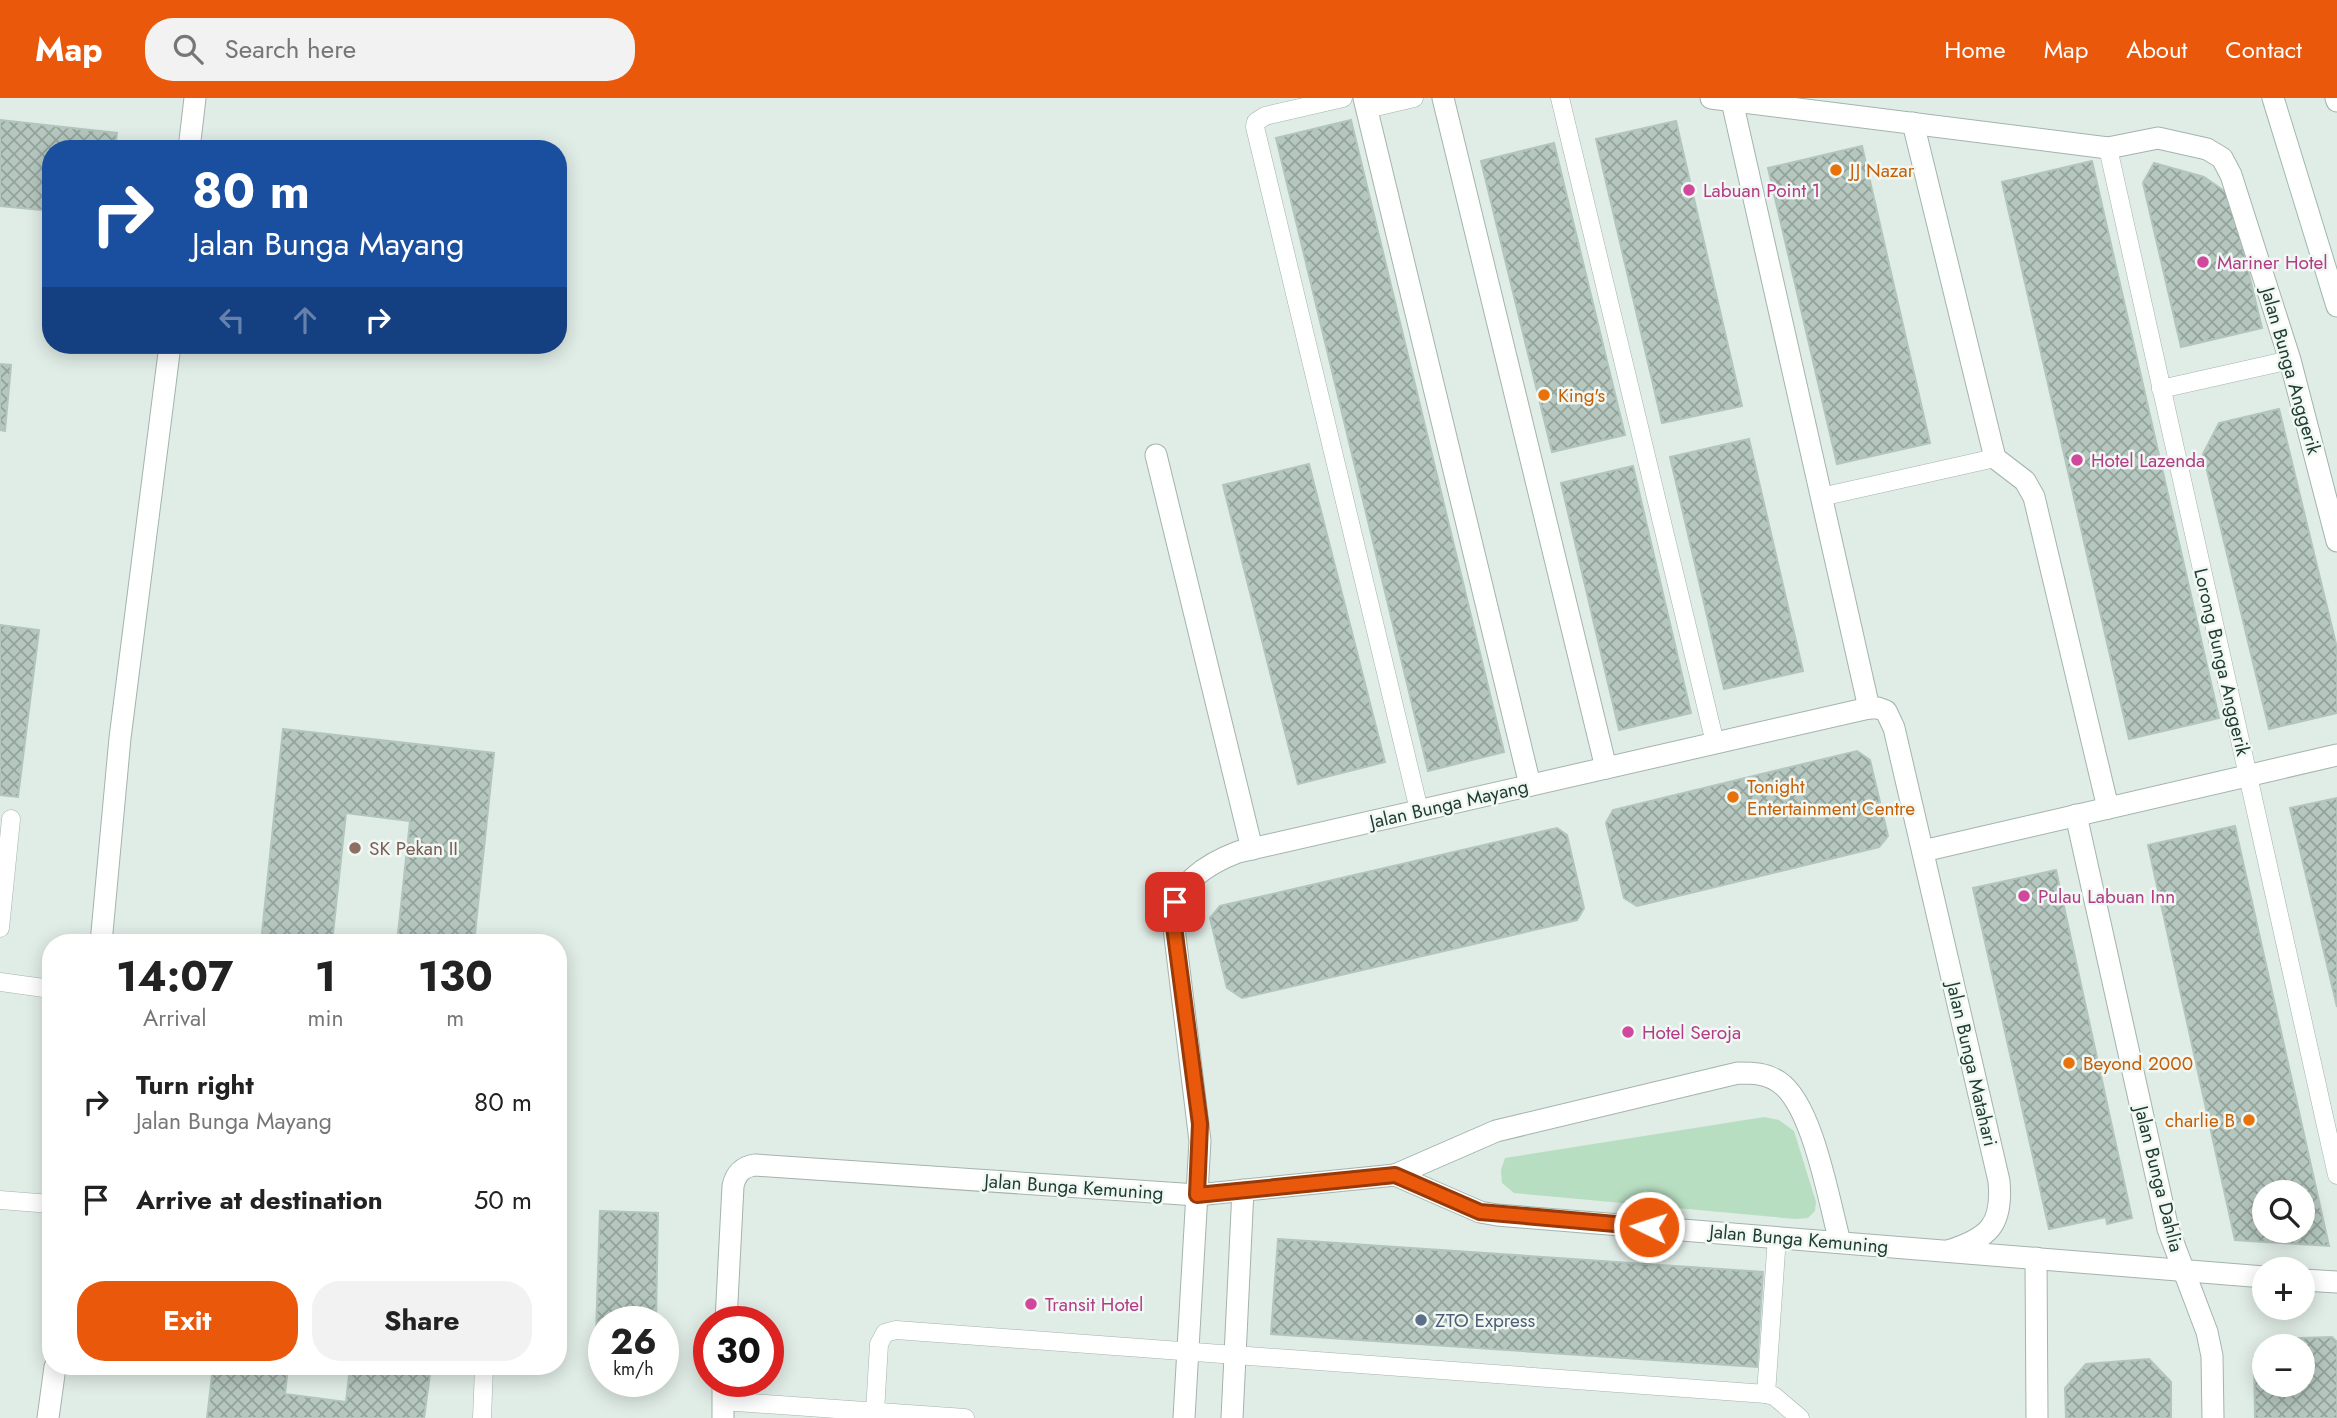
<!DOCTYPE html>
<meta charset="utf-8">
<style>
:root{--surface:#fff;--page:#f2f2f2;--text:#222;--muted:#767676;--accent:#ea580c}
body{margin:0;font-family:Jost,sans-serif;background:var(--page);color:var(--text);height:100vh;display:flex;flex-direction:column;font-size:26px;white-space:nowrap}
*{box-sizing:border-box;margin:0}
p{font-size:23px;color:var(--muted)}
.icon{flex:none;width:38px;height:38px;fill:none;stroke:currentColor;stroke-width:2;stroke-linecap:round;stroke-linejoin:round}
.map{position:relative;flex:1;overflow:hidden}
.sheet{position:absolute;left:42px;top:836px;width:525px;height:441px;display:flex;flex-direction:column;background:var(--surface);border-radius:28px;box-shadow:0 4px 18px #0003}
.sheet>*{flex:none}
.banner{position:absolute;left:42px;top:42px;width:525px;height:214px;border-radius:28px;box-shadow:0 4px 18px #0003;background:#1a4fa0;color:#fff;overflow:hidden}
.fabs{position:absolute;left:2252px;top:1082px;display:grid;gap:14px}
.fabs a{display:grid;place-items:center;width:63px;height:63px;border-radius:50%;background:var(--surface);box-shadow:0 4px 18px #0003;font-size:35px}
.speed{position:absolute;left:588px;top:1208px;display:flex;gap:14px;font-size:35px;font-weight:700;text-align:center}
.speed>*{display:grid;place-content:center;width:91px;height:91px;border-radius:50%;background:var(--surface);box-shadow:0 4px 18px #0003;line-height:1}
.speed small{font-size:18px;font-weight:400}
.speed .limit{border:10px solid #d22;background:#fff;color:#111}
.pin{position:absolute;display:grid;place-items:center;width:60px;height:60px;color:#fff;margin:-30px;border-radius:14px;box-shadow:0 4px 10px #0006}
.me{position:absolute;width:77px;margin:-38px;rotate:274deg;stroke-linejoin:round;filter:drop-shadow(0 0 5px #0008)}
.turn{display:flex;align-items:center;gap:24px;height:147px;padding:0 35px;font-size:32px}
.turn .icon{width:91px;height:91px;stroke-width:2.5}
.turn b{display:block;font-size:49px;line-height:60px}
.lanes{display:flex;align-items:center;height:66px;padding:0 35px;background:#0003;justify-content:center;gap:35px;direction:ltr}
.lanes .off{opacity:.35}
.eta{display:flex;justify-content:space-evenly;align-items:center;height:119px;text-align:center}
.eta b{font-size:42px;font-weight:700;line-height:49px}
.button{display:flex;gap:14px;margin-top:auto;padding:14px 35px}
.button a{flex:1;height:80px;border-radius:28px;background:var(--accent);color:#fff;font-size:28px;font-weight:700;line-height:80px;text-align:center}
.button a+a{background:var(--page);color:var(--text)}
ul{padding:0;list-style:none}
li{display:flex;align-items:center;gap:21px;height:98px;padding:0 35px}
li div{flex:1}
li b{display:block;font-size:26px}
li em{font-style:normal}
header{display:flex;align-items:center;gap:42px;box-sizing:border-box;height:98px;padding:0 35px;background:var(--accent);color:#fff}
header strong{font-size:33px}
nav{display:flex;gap:38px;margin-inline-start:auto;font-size:24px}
.search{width:490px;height:63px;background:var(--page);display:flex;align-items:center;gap:18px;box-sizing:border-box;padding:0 24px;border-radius:28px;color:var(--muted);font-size:26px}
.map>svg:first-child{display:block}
</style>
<header>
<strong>Map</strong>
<div class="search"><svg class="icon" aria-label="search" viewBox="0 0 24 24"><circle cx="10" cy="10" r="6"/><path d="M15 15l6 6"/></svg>Search here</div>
<nav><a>Home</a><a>Map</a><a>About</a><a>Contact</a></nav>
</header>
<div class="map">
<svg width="2337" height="1320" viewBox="0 0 2337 1320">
<defs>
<pattern id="building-cross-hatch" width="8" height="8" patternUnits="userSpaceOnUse" patternTransform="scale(1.75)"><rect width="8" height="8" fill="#b5c7bf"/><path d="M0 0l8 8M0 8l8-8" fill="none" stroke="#93a39c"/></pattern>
</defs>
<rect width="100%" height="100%" fill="#e0ece6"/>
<!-- park -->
<path fill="#b8dec1" d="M1764 1019 1779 1022 1794 1033 1816 1104 1815 1113 1808 1120 1795 1121 1514 1095 1502 1085 1501 1072 1505 1060Z"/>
<!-- building -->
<g fill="url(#building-cross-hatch)" stroke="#b2c6bd" stroke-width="2" fill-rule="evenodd">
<path d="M0 22 117 35 115 51H51V113L0 108Z"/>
<path d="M1351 22 1504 654 1428 673 1276 40Z"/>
<path d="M1676 23 1742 308 1662 325 1596 41Z"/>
<path d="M1554 45 1625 337 1552 354 1481 63Z"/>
<path d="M1862 48 1930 345 1837 366 1768 70Z"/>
<path d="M2092 63 2219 620 2129 641 2002 84Z"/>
<path d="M2154 65 2204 79 2230 97 2262 230 2181 249 2143 85Z"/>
<path d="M0 266 11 267 5 333 0 332Z"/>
<path d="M2279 311 2337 550V615L2269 631 2203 356 2219 325Z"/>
<path d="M1749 341 1803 573 1724 591 1670 359Z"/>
<path d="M1309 366 1385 664 1298 686 1223 387Z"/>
<path d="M1633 368 1691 615 1619 632 1561 385Z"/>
<path d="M0 527 39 532 18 699 0 697Z"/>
<path d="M283 631 494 655 474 845H397L410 723 346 715 332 845H261Z"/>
<path d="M1857 653 1870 662 1888 738 1879 749 1637 808 1624 800 1606 725 1613 712Z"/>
<path d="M2337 700V909L2290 710Z"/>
<path d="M2235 728 2329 1148 2235 1142 2148 747ZM2264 1094H2303V1132H2264Z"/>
<path d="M1557 730 1567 737 1584 810 1577 822 1242 900 1227 890 1210 820 1220 808Z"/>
<path d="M2056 772 2132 1120 2107 1126 2106 1119 2049 1131 1973 790Z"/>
<path d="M600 1113 658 1115 656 1223H604V1236H596Z"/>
<path d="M1278 1141 1763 1174 1757 1269 1271 1236Z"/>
<path d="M2332 1239 2337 1244V1320H2255L2254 1259 2264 1249V1286H2303V1248H2265L2272 1241Z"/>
<path d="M2149 1261 2171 1284V1320H2066L2065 1290 2086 1266Z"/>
<path d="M213 1269H288L285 1296 346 1304 350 1269H431L424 1320H207Z"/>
</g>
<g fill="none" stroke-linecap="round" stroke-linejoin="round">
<defs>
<g id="lane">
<path d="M1343 0 1265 18 1256 24 1255 29 1419 712"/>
<path d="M1560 0 1715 645"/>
<path d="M1367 11 1414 0"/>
<path d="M2108 50 2337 1077"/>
<path d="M2161 291 2290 262"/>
<path d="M1821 399 1995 360"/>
<path d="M0 830 11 721"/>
<path d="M0 884 51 891"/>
<path d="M0 1102 51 1106"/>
<path d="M1766 1296 1777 1139"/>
<path d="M722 1303 965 1320"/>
<path d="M875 1314 879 1246 885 1235 896 1232 1766 1296 1774 1298 1800 1320"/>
<path d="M482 1320 484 1269"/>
</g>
<g id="street">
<path d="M1364 0 1530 687"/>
<path d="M1443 0 1606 670"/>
<path d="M1711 0 2108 50 2158 40 2207 51 2222 60 2231 77 2290 262 2337 443"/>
<path d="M1732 3 1869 610"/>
<path d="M1913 25 1995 360 2025 383 2034 399 2108 710"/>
<path d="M189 51 195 0"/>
<path d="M1156 357 1252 751"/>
<path d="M2076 717 2168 1131 2207 1234 2212 1258 2213 1320"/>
<path d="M1923 753 2337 657"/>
<path d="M101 845 120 640 170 247"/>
<path d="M1395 1077 1496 1033 1738 975C1753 975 1766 975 1779 984 1813 1007 1829 1104 1840 1144"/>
<path d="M2036 1160 2037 1320"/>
<path d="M2303 1182 2337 1184"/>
<path d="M726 1223 733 1088C736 1075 742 1069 755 1067L1197 1097 1395 1077 1480 1114 1497 1117 2264 1179"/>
<path d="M723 1283V1320"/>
<path d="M48 1320 55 1269"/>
<path d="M1184 1320 1200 1043 1173 822C1172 787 1209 765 1238 754L1869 610H1878L1886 613 1894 630 1999 1083C2003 1127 1989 1140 1948 1153"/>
<path d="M1232 1320 1243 1092"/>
</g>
<g id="secondary">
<path d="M2273 0 2337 208"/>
<path d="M2336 0 2337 3"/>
</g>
</defs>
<!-- lane casing -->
<use href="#lane" stroke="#a3b4ad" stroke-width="19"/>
<!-- street casing -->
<use href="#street" stroke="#a3b4ad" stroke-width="23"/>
<!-- secondary casing -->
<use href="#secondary" stroke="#9eb8ae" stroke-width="23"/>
<!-- lane -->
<use href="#lane" stroke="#fff" stroke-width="18"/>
<!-- street -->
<use href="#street" stroke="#fff" stroke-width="21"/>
<!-- secondary -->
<use href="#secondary" stroke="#fff" stroke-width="21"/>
</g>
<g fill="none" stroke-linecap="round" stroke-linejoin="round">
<defs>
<path id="route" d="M1175 804 1173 821 1200 1026 1197 1097 1395 1077 1480 1114 1649 1129"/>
</defs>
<!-- route casing -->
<use href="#route" stroke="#983908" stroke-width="18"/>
<!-- route -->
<use href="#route" stroke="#ea580c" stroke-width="12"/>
</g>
<!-- markers -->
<g fill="#e8710a" stroke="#f1f8f4" stroke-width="2.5">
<circle cx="1836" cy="72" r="7"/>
<circle cx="1544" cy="297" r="7"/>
<circle cx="1733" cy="699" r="7"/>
<circle cx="2069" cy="965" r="7"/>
<circle cx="2249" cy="1022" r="7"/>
</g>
<g fill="#d1479c" stroke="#f1f8f4" stroke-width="2.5">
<circle cx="1689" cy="92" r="7"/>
<circle cx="2203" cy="164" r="7"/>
<circle cx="2077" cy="362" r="7"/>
<circle cx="2024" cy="798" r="7"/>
<circle cx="1628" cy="934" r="7"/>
<circle cx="1031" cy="1206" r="7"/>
</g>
<circle fill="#8d6e63" stroke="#f1f8f4" stroke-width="2.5" cx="355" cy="750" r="7"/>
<circle fill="#5c6f8a" stroke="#f1f8f4" stroke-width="2.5" cx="1421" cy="1222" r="7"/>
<g text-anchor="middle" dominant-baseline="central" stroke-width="5" stroke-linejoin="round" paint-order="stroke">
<!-- food labels -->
<g font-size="19" fill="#c56008" stroke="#f1f8f4" text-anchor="start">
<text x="1850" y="72">JJ Nazar</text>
<text x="1558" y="297">King's</text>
<text x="1747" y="688">Tonight<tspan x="1747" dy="22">Entertainment Centre</tspan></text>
<text x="2083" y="965">Beyond 2000</text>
<text x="2235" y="1022" text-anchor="end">charlie B</text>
</g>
<!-- hotel labels -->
<g font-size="19" fill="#b23c85" stroke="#f1f8f4" text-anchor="start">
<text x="1703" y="92">Labuan Point 1</text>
<text x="2217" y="164">Mariner Hotel</text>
<text x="2091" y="362">Hotel Lazenda</text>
<text x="2038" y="798">Pulau Labuan Inn</text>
<text x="1642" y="934">Hotel Seroja</text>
<text x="1045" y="1206">Transit Hotel</text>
</g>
<!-- street labels -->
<g font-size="19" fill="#203d34" stroke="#f1f8f4">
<text transform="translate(2291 273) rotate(74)">Jalan Bunga Anggerik</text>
<text transform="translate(2222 564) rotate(77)">Lorong Bunga Anggerik</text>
<text transform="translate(1449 706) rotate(-13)">Jalan Bunga Mayang</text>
<text transform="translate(1972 966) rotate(77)">Jalan Bunga Matahari</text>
<text transform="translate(2159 1081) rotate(76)">Jalan Bunga Dahlia</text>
<text transform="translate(1074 1089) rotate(4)">Jalan Bunga Kemuning</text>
<text transform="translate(1799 1141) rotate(5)">Jalan Bunga Kemuning</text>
</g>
<!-- education labels -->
<g font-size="19" fill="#785e54" stroke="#f1f8f4" text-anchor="start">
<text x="369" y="750">SK Pekan II</text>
</g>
<!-- service labels -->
<g font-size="19" fill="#4e5e75" stroke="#f1f8f4" text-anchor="start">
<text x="1435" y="1222">ZTO Express</text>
</g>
</g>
</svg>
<div class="fabs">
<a><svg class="icon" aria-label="search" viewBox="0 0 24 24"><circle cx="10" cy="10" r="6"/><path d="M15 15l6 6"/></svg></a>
<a>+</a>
<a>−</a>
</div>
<div class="speed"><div>26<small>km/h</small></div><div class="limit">30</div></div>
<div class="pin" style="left:1175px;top:804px;background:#d93025"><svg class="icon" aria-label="arrive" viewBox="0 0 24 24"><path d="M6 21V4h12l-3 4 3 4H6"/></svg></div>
<svg class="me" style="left:1649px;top:1129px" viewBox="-20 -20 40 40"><circle r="17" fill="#ea580c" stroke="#fff" stroke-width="3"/><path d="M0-11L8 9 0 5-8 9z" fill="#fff"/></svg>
<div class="banner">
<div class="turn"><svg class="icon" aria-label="right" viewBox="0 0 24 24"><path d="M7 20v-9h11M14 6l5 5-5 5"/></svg><div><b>80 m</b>Jalan Bunga Mayang</div></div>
<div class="lanes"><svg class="icon off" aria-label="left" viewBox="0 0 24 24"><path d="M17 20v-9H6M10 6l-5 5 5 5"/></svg><svg class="icon off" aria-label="ahead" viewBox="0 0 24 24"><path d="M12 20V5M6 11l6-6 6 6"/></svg><svg class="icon" aria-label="right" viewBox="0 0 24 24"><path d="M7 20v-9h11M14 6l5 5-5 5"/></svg></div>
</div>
<section class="sheet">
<div class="eta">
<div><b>14:07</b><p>Arrival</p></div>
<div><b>1</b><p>min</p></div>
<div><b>130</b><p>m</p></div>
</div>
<ul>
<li><svg class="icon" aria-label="right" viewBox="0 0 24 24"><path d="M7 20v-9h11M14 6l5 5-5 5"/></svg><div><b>Turn right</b><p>Jalan Bunga Mayang</p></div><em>80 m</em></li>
<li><svg class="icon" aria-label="arrive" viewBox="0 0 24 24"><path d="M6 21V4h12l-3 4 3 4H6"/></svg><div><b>Arrive at destination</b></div><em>50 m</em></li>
</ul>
<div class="button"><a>Exit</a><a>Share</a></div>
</section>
</div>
